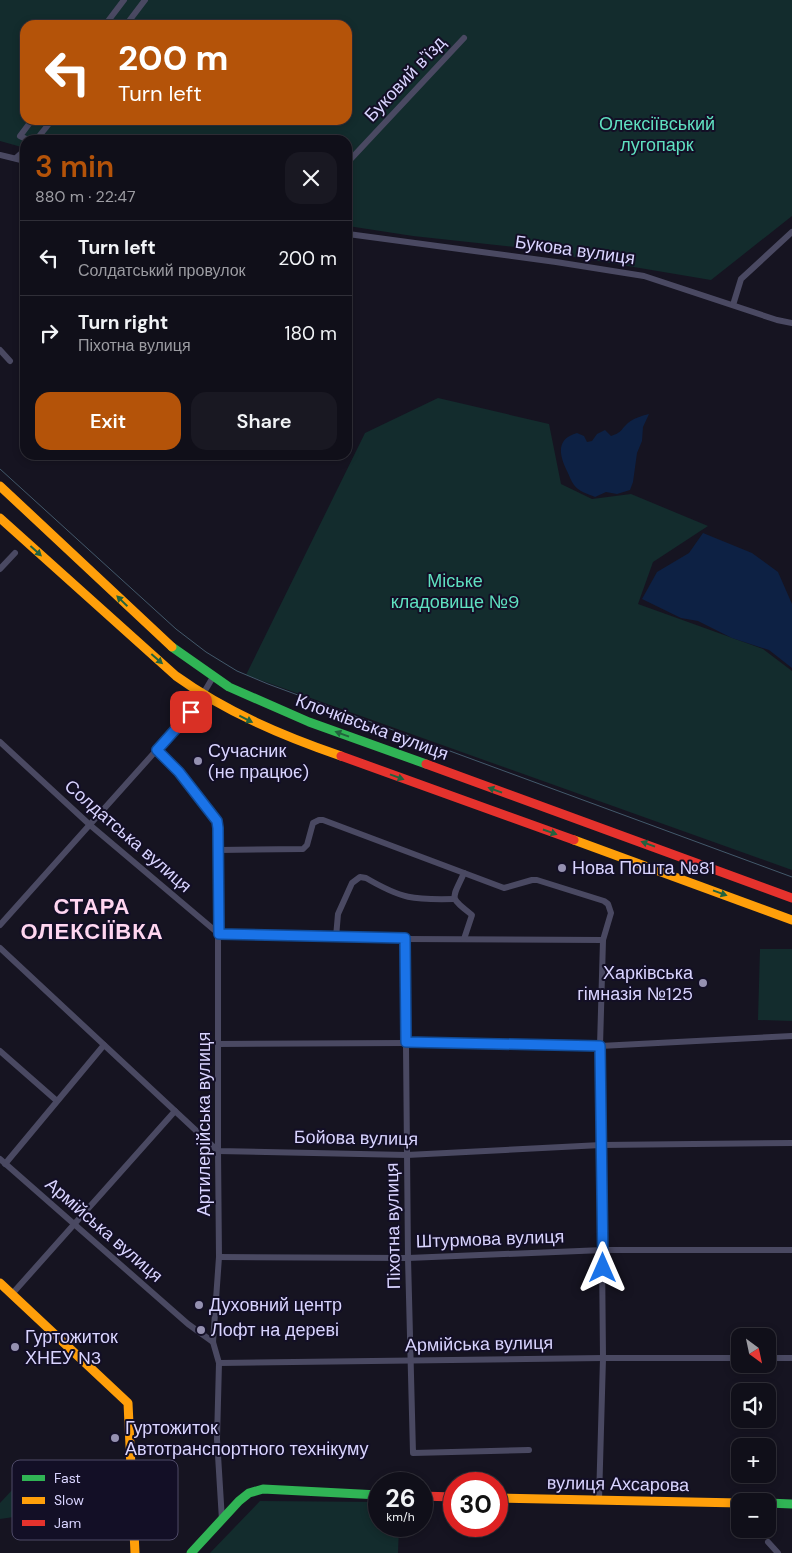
<!DOCTYPE html>
<meta charset="utf-8">
<style>
:root{--surface:#100f19;--page:#191822;--text:#f1f3f6;--muted:#9c9ca2;--line:#302f38;--accent:#b45309}
body{margin:0;font-family:"DM Sans",sans-serif;background:var(--page);color:var(--text);height:100vh;display:flex;flex-direction:column;font-size:19px;white-space:nowrap}
*{box-sizing:border-box;margin:0}
p{font-size:16px;color:var(--muted)}
.icon{flex:none;width:28px;height:28px;fill:none;stroke:currentColor;stroke-width:2;stroke-linecap:round;stroke-linejoin:round}
.map{position:relative;flex:1;overflow:hidden}
.side{position:absolute;left:20px;top:135px;width:332px;height:325px;display:flex;flex-direction:column;background:var(--surface);border-radius:15px;box-shadow:0 2px 8px #0003,0 0 0 1px var(--line)}
.side>*{flex:none}
.top-card{position:absolute;left:20px;top:20px;width:332px;height:105px;border-radius:15px;box-shadow:0 2px 8px #0003,0 0 0 1px var(--line);background:#b45309;color:#fff;overflow:hidden}
.needle{width:32px;rotate:147deg}
.controls{position:absolute;left:731px;top:1328px;display:grid;gap:10px}
.controls a{display:grid;place-items:center;width:45px;height:45px;border-radius:10px;background:var(--surface);box-shadow:0 2px 8px #0003,0 0 0 1px var(--line);font-size:25px}
.speed{position:absolute;left:368px;top:1472px;display:flex;gap:10px;font-size:25px;font-weight:700;text-align:center}
.speed>*{display:grid;place-content:center;width:65px;height:65px;border-radius:50%;background:var(--surface);box-shadow:0 2px 8px #0003,0 0 0 1px var(--line);line-height:1}
.speed small{font-size:12px;font-weight:400}
.speed .limit{border:8px solid #d22;background:#fff;color:#111}
.pin{position:absolute;display:grid;place-items:center;width:42px;height:42px;color:#fff;margin:-21px;border-radius:10px;box-shadow:0 2px 8px #0006}
.me{position:absolute;width:55px;margin:-28px;rotate:0deg;stroke-linejoin:round;filter:drop-shadow(0 0 4px #0008)}
.turn{display:flex;align-items:center;gap:18px;height:105px;padding:0 15px;font-size:22px}
.turn .icon{width:65px;height:65px;stroke-width:2.5}
.turn b{display:block;font-size:35px;line-height:42px}
.round{display:grid;place-items:center;flex:none;width:52px;height:52px;border-radius:15px;background:var(--page)}
.head{display:flex;align-items:center;justify-content:space-between;height:85px;padding:0 15px}
h1{font-size:30px;font-weight:600;line-height:38px;color:var(--accent)}
.button{display:flex;gap:10px;margin-top:auto;padding:10px 15px}
.button a{flex:1;height:58px;border-radius:15px;background:var(--accent);color:#fff;font-size:20px;font-weight:600;line-height:58px;text-align:center}
.button a+a{background:var(--page);color:var(--text)}
ul{padding:0;list-style:none}
li{display:flex;align-items:center;gap:15px;height:75px;padding:0 15px;border-top:1px solid var(--line)}
li div{flex:1}
li b{display:block;font-size:19px}
li em{font-style:normal}
.map>svg:first-child{display:block}
</style>
<div class="map">
<svg width="792" height="1553" viewBox="0 0 792 1553">
<rect width="100%" height="100%" fill="#161421"/>
<!-- green -->
<g fill="#132c2d" fill-rule="evenodd">
<path d="M0 0H792V216L711 280 705 279 515 247 413 236 348 226V140H25V148L0 141ZM25 25H348V120H25Z"/>
<path d="M438 398 549 424 561 484 592 499 631 494 708 526 653 562 638 604 763 649 792 671V870L246 675 365 433Z"/>
<path d="M760 949H792V1021L758 1020Z"/>
<path d="M15 1487 33 1502 34 1514 0 1519V1503Z"/>
<path d="M260 1501 379 1502V1526H399L398 1553H210Z"/>
</g>
<!-- water -->
<g fill="#0d2144">
<path d="M649 414 643 427 642 441 637 453 633 482 630 490 617 494 606 492 595 497C588 494 578 491 574 485 571 481 569 475 567 471 559 454 556 439 577 433L584 436 587 442 592 441 597 434 605 430 611 436C623 432 620 430 628 423 634 418 641 416 649 414Z"/>
<path d="M703 533 752 553 778 572 792 604V668L769 650 732 638 698 621 681 618 642 599 657 572 689 553Z"/>
</g>
<g fill="none" stroke-linecap="round" stroke-linejoin="round">
<!-- street -->
<g stroke="#4a4962" stroke-width="6">
<path d="M105 25 124 0"/>
<path d="M126 25 145 0"/>
<path d="M28 140 20 136 32 120"/>
<path d="M36 140 52 120"/>
<path d="M0 155 25 161"/>
<path d="M16 158 25 150"/>
<path d="M348 162 464 38"/>
<path d="M348 234 556 262 644 276 777 320 792 323"/>
<path d="M733 305 741 279 792 232"/>
<path d="M0 350 10 361"/>
<path d="M0 569 15 553"/>
<path d="M0 742 90 825 219 934 405 939 603 940"/>
<path d="M157 750 179 772 217 821 218 828V1151L219 1257 213 1342 219 1363 217 1439 222 1520"/>
<path d="M218 850 303 849 307 845 313 823 319 820H323L504 888 532 880H537L604 901 608 904 611 913 603 940 600 1046 603 1358 599 1500"/>
<path d="M464 873C452 900 448 896 472 915L464 939"/>
<path d="M0 925 196 706 213 677"/>
<path d="M336 937 338 914 352 883 360 877 366 878C402 899 413 900 454 899"/>
<path d="M405 939 408 1258 413 1453 529 1450"/>
<path d="M0 948 218 1151 407 1155 601 1145 792 1143"/>
<path d="M218 1044 406 1043 600 1046 792 1036"/>
<path d="M0 1051 57 1101"/>
<path d="M0 1159 188 1324 213 1342"/>
<path d="M5 1164 104 1045"/>
<path d="M219 1257 408 1258 603 1250H792"/>
<path d="M12 1294 175 1111"/>
<path d="M768 1358H792"/>
<path d="M219 1363 603 1358H740"/>
<path d="M768 1542 778 1553"/>
</g>
<!-- fast -->
<g stroke="#30b455" stroke-width="9">
<path d="M172 647 229 687 309 722 426 764"/>
<path d="M768 1503 792 1504"/>
<path d="M191 1553 239 1501 249 1493 263 1489 379 1495"/>
</g>
<!-- slow -->
<g stroke="#ff9f0a" stroke-width="9">
<path d="M0 486 172 647"/>
<path d="M0 518 176 676C226 712 283 736 341 756"/>
<path d="M574 840 792 920"/>
<path d="M0 1283 128 1403 135 1553"/>
<path d="M496 1498 740 1503"/>
</g>
<!-- jam -->
<g stroke="#e5322d" stroke-width="9">
<path d="M341 756 574 840"/>
<path d="M426 764 792 898"/>
<path d="M421 1496 454 1497"/>
</g>
<!-- tram -->
<path stroke="#43596b" stroke-width="1" d="M0 469 176 629 206 652 237 671 268 684 792 877"/>
</g>
<!-- one-way arrows -->
<defs><path id="oneway-solid" d="M-6-.8H1V-3.2L6.5 0L1 3.2V.8H-6Z" transform="scale(1.25)"/></defs>
<g fill="#22623e">
<use href="#oneway-solid" transform="translate(36 551) rotate(42)"/>
<use href="#oneway-solid" transform="translate(122 601) rotate(-136)"/>
<use href="#oneway-solid" transform="translate(157 659) rotate(41)"/>
<use href="#oneway-solid" transform="translate(246 719) rotate(27)"/>
<use href="#oneway-solid" transform="translate(342 734) rotate(-160)"/>
<use href="#oneway-solid" transform="translate(397 777) rotate(20)"/>
<use href="#oneway-solid" transform="translate(495 790) rotate(-160)"/>
<use href="#oneway-solid" transform="translate(550 832) rotate(19)"/>
<use href="#oneway-solid" transform="translate(648 844) rotate(-160)"/>
<use href="#oneway-solid" transform="translate(720 893) rotate(20)"/>
</g>
<g fill="none" stroke-linecap="round" stroke-linejoin="round">
<defs>
<path id="route" d="M191 712 157 750 179 772 217 821 218 828 219 934 405 938 406 1042 600 1046 603 1268"/>
</defs>
<!-- route casing -->
<use href="#route" stroke="#114b97" stroke-width="12"/>
<!-- route -->
<use href="#route" stroke="#1a73e8" stroke-width="9"/>
</g>
<!-- markers -->
<g fill="#9591b1" stroke="#130f26" stroke-width="2">
<circle cx="198" cy="761" r="5"/>
<circle cx="562" cy="868" r="5"/>
<circle cx="703" cy="983" r="5"/>
<circle cx="199" cy="1305" r="5"/>
<circle cx="201" cy="1330" r="5"/>
<circle cx="15" cy="1347" r="5"/>
<circle cx="115" cy="1438" r="5"/>
</g>
<g text-anchor="middle" dominant-baseline="central" stroke-width="4" stroke-linejoin="round" paint-order="stroke">
<!-- street labels -->
<g font-size="18" fill="#d9d4ff" stroke="#130f26">
<text transform="translate(405 79) rotate(-47)">Буковий в'їзд</text>
<text transform="translate(575 250) rotate(8)">Букова вулиця</text>
<text transform="translate(372 727) rotate(20)">Клочківська вулиця</text>
<text transform="translate(128 836) rotate(41)">Солдатська вулиця</text>
<text transform="translate(204 1124) rotate(-90)">Артилерійська вулиця</text>
<text transform="translate(356 1138) rotate(1)">Бойова вулиця</text>
<text transform="translate(393 1226) rotate(-91)">Піхотна вулиця</text>
<text transform="translate(104 1230) rotate(41)">Армійська вулиця</text>
<text transform="translate(490 1239) rotate(-2)">Штурмова вулиця</text>
<text transform="translate(479 1344) rotate(-1)">Армійська вулиця</text>
<text transform="translate(618 1484) rotate(1)">вулиця Ахсарова</text>
</g>
<!-- park labels -->
<g font-size="18" fill="#5fe0c0" stroke="#130f26">
<text x="657" y="124">Олексіївський<tspan x="657" dy="21">лугопарк</tspan></text>
<text x="455" y="581">Міське<tspan x="455" dy="21">кладовище №9</tspan></text>
</g>
<!-- poi labels -->
<g font-size="18" fill="#d9d4ff" stroke="#130f26" text-anchor="start">
<text x="208" y="751">Сучасник<tspan x="208" dy="21">(не працює)</tspan></text>
<text x="572" y="868">Нова Пошта №81</text>
<text x="693" y="973" text-anchor="end">Харківська<tspan x="693" dy="21">гімназія №125</tspan></text>
<text x="209" y="1305">Духовний центр</text>
<text x="211" y="1330">Лофт на дереві</text>
<text x="25" y="1337">Гуртожиток<tspan x="25" dy="21">ХНЕУ N3</tspan></text>
<text x="125" y="1428">Гуртожиток<tspan x="125" dy="21">Автотранспортного технікуму</tspan></text>
</g>
<!-- district labels -->
<g font-size="22" font-weight="bold" letter-spacing="1" fill="#ffd6f0" stroke="#130f26">
<text x="92" y="906">СТАРА<tspan x="92" dy="25">ОЛЕКСІЇВКА</tspan></text>
</g>
</g>
<!-- legend -->
<rect x="12" y="1460" width="166" height="80" rx="8" fill="#130f26" stroke="#4e4a67" stroke-width="1"/>
<rect x="22" y="1475" width="23" height="6" fill="#30b455"/>
<rect x="22" y="1497" width="23" height="7" fill="#ff9f0a"/>
<rect x="22" y="1520" width="23" height="6" fill="#e5322d"/>
<g font-size="14" fill="#d9d4ff">
<text x="54" y="1483">Fast</text>
<text x="54" y="1505">Slow</text>
<text x="54" y="1528">Jam</text>
</g>
</svg>
<div class="controls">
<a><svg class="needle" viewBox="-14 -14 28 28"><path d="M0-13l5 13h-10z" fill="#e53935"/><path d="M0 13l5-13h-10z" fill="#9c9ca2"/></svg></a>
<a><svg class="icon" aria-label="sound" viewBox="0 0 24 24"><path d="M4 9h4l5-4v14l-5-4H4zM17 9q2 3 0 6"/></svg></a>
<a>+</a>
<a>−</a>
</div>
<div class="speed"><div>26<small>km/h</small></div><div class="limit">30</div></div>
<div class="pin" style="left:191px;top:712px;background:#d93025"><svg class="icon" aria-label="arrive" viewBox="0 0 24 24"><path d="M6 21V4h12l-3 4 3 4H6"/></svg></div>
<svg class="me" style="left:603px;top:1268px" viewBox="-20 -20 40 40"><path d="M0-17L14 15 0 8-14 15z" fill="#1a73e8" stroke="#fff" stroke-width="4"/></svg>
<div class="top-card">
<div class="turn"><svg class="icon" aria-label="left" viewBox="0 0 24 24"><path d="M17 20v-9H6M10 6l-5 5 5 5"/></svg><div><b>200 m</b>Turn left</div></div>
</div>
<section class="side">
<div class="head"><div><h1>3 min</h1><p>880 m · 22:47</p></div><a class="round"><svg class="icon" aria-label="close" viewBox="0 0 24 24"><path d="M6 6l12 12M18 6L6 18"/></svg></a></div>
<ul>
<li><svg class="icon" aria-label="left" viewBox="0 0 24 24"><path d="M17 20v-9H6M10 6l-5 5 5 5"/></svg><div><b>Turn left</b><p>Солдатський провулок</p></div><em>200 m</em></li>
<li><svg class="icon" aria-label="right" viewBox="0 0 24 24"><path d="M7 20v-9h11M14 6l5 5-5 5"/></svg><div><b>Turn right</b><p>Піхотна вулиця</p></div><em>180 m</em></li>
</ul>
<div class="button"><a>Exit</a><a>Share</a></div>
</section>
</div>
